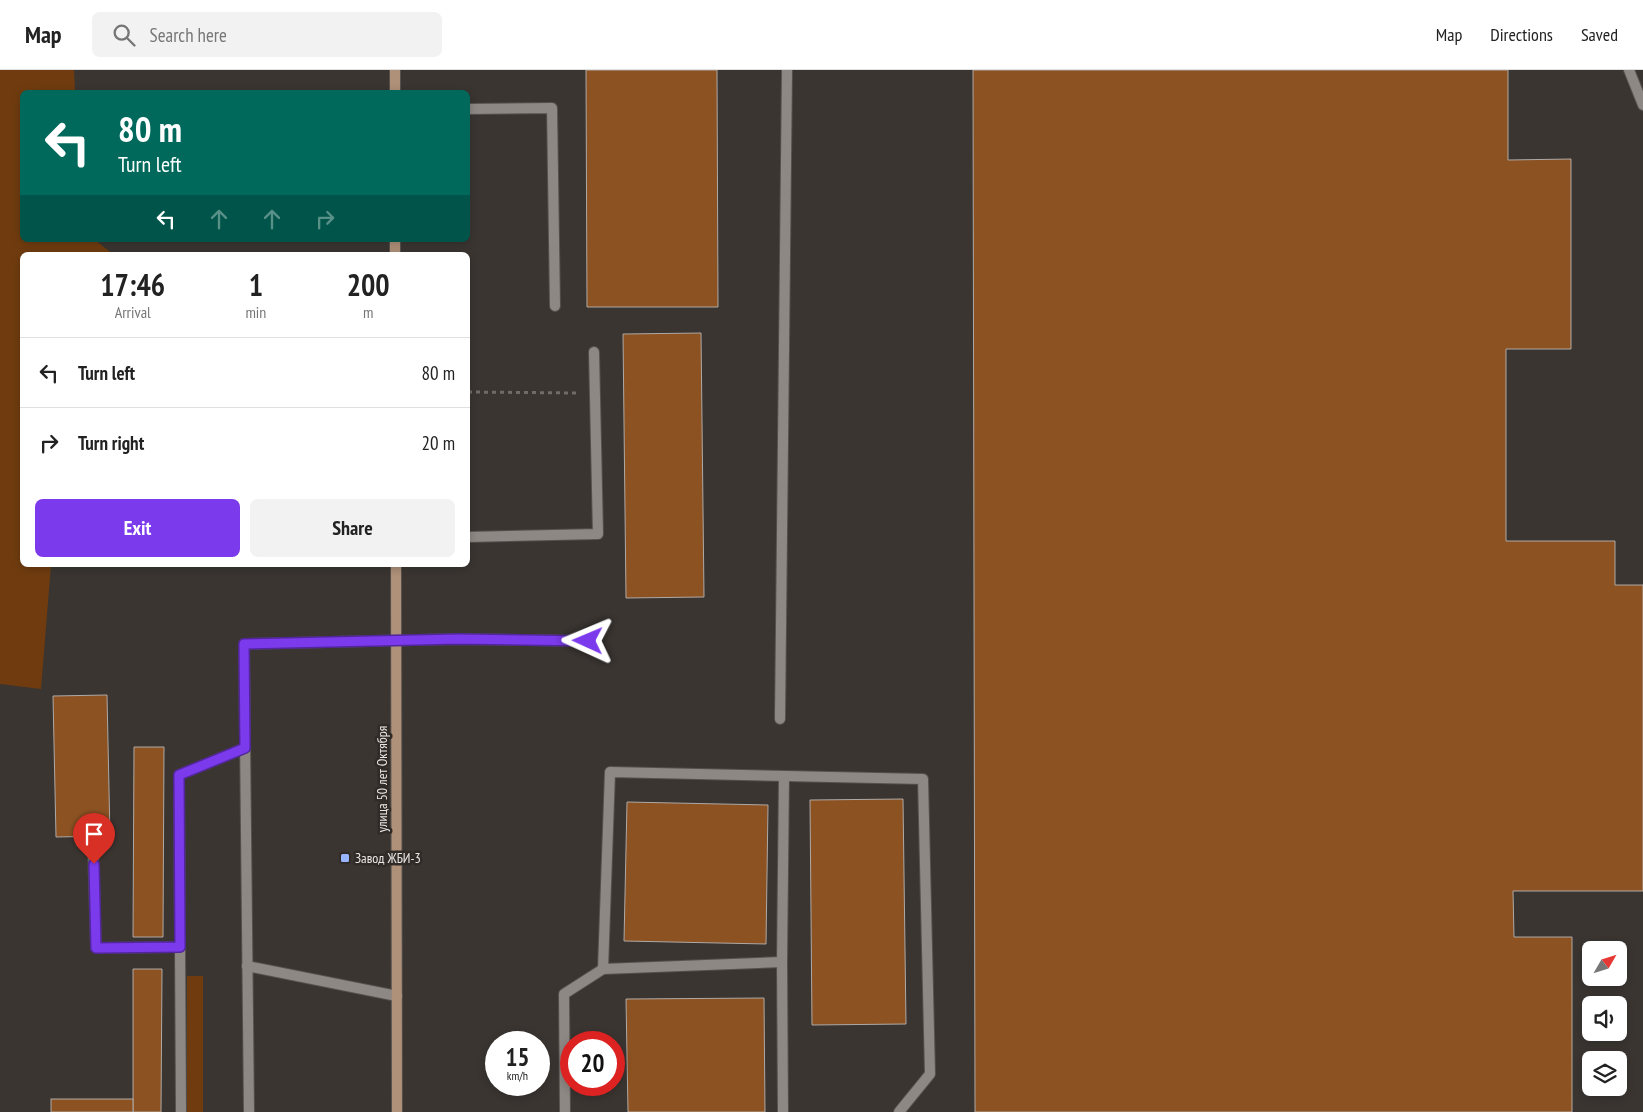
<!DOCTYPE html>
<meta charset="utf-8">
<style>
:root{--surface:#fff;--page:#f2f2f2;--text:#222;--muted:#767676;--line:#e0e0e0;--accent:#7c3aed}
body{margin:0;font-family:"PT Sans Narrow",sans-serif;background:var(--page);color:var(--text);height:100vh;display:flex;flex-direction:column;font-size:19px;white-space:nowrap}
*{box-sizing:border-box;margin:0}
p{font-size:16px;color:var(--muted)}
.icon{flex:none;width:28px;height:28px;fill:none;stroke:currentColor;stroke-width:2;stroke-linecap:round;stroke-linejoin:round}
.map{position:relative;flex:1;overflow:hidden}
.side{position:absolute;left:20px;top:182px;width:450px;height:315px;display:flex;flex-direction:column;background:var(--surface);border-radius:8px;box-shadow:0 2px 8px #0003}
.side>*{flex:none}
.guide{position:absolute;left:20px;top:20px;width:450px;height:152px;border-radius:8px;box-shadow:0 2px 8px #0003;background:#00695c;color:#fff;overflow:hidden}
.needle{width:32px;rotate:51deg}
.controls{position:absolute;left:1582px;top:871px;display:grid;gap:10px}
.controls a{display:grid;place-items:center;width:45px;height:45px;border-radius:8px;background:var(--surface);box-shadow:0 2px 8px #0003;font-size:25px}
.speed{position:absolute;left:485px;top:961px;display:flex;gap:10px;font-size:25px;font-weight:700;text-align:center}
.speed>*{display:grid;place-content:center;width:65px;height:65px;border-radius:50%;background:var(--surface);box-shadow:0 2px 8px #0003;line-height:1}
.speed small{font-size:12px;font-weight:400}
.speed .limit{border:8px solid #d22;background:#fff;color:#111}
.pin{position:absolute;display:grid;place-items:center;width:42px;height:42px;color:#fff;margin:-51px -21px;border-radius:50% 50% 50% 0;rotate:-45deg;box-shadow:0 0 5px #0007}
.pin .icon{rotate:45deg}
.me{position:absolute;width:55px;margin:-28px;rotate:271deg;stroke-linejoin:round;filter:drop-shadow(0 0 4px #0008)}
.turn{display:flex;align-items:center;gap:18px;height:105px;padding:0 15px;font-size:22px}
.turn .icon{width:65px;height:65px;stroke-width:2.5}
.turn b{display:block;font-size:35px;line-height:42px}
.lanes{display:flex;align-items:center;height:48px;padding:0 15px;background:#0003;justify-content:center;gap:25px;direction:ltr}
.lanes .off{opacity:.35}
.eta{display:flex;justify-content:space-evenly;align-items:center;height:85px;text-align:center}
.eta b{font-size:30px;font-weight:700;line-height:35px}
.action{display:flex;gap:10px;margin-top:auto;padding:10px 15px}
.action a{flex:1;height:58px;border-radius:8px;background:var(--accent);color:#fff;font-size:20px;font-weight:700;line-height:58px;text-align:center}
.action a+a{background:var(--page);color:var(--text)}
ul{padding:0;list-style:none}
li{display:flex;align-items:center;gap:15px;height:70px;padding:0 15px;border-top:1px solid var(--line)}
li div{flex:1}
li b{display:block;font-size:19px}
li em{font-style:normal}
header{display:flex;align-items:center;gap:30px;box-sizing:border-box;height:70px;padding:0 25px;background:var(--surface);border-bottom:1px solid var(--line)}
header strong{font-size:24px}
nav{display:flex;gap:28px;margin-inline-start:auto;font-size:18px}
.search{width:350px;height:45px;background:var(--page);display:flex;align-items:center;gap:12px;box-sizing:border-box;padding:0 18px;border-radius:8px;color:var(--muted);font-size:19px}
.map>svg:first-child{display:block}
</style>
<header>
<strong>Map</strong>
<div class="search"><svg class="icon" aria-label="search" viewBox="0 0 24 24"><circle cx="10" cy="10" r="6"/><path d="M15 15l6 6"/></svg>Search here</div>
<nav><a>Map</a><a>Directions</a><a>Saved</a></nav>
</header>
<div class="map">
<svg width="1643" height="1042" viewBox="0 0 1643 1042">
<rect width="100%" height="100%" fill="#3a3531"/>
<!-- green -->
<g fill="#703c0f">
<path d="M0 0H74L75 22H22V170H95L114 185H22V495H51L41 619 0 614Z"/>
<rect x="187" y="906" width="16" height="136"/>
</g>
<!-- building -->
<g fill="#8d5222" stroke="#afa9a5">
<path d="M586 0H717L718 237H587Z"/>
<path d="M973 0H1508V90L1571 89V279H1506V471H1615V515H1643V821H1513L1514 867H1572V1042H975Z"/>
<path d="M701 263 704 527 626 528 623 264Z"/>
<path d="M107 625 110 766 56 767 53 626Z"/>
<path d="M134 677H164L163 867H133Z"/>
<path d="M903 729 906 954 812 955 810 730Z"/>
<path d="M627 732 768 735 766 874 624 871Z"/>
<path d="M133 899H162L161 1042H133Z"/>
<path d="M764 928 765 1042H628L626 929Z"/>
<rect x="51" y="1029" width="82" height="13"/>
</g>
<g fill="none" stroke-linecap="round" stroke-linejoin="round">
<defs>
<g id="lane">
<path d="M1629 0 1643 35"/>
<path d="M468 39 552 38 555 236"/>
<path d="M468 467 598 464 594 282"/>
<path d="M780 649 787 0"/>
<path d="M93 777 96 878 180 877"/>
<path d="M782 892 784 706"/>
<path d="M247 896 397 926"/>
<path d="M181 1042 179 705 245 678"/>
<path d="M249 1042 244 574 458 569 588 571"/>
<path d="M565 1042 564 924 603 899"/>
<path d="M783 1042 782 892 603 899 610 702 923 709 930 1004 899 1042"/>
</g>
<g id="secondary">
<path d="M395 0V22"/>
<path d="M395 170V185"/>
<path d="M396 495 397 1042"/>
</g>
</defs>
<!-- lane casing -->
<use href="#lane" stroke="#55514e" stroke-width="12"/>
<!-- secondary casing -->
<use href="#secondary" stroke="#55514e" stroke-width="12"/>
<!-- path -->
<path stroke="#6f6b67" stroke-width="3" stroke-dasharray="4 4" stroke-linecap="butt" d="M468 322 577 323"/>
<!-- lane -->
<use href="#lane" stroke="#8e8884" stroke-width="10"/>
<!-- secondary -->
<use href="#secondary" stroke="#af9079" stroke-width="10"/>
</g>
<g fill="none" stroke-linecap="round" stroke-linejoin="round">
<defs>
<path id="route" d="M94 794 96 878 180 877 179 705 245 678 244 574 458 569 588 571"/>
</defs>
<!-- route casing -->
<use href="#route" stroke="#51269a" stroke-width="12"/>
<!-- route -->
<use href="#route" stroke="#7c3aed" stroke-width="9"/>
</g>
<!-- markers -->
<rect fill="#97b6fd" stroke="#302b27" stroke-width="2" x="340" y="783" width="10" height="10" rx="2.5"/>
<g text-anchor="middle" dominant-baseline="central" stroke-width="5" stroke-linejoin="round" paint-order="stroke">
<!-- street labels -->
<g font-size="14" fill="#eae6e4" stroke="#302b27">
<text transform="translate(382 709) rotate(-90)">улица 50 лет Октября</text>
</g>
<!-- poi labels -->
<g font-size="14" fill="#eae6e4" stroke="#302b27" text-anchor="start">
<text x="355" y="788">Завод ЖБИ-3</text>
</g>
</g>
</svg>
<div class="controls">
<a><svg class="needle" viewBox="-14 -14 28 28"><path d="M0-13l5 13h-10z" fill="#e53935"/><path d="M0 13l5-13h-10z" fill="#767676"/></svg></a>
<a><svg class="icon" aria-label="sound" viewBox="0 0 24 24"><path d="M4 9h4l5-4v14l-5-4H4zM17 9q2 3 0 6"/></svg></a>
<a><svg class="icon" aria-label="layers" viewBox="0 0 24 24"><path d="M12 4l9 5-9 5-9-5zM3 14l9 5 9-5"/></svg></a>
</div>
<div class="speed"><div>15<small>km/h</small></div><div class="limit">20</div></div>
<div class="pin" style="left:94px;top:794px;background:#d93025"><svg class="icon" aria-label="arrive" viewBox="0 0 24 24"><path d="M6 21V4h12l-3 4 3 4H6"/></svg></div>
<svg class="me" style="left:588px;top:571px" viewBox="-20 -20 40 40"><path d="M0-17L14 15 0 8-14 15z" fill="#7c3aed" stroke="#fff" stroke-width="4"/></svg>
<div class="guide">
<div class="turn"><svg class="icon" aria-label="left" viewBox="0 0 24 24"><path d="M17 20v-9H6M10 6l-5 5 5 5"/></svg><div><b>80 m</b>Turn left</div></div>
<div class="lanes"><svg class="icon" aria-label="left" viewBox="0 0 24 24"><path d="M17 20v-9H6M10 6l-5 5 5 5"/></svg><svg class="icon off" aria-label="ahead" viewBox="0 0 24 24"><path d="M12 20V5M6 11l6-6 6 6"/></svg><svg class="icon off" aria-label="ahead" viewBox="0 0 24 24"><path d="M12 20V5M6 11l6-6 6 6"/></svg><svg class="icon off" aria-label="right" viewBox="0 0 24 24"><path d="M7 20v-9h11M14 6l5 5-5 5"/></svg></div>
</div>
<section class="side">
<div class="eta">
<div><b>17:46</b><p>Arrival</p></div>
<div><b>1</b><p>min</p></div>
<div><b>200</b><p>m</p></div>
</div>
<ul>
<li><svg class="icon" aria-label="left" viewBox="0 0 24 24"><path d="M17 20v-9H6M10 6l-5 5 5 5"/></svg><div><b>Turn left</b></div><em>80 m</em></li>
<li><svg class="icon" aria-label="right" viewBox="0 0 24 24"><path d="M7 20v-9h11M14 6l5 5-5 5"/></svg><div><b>Turn right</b></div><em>20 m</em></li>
</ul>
<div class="action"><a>Exit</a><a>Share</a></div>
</section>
</div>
